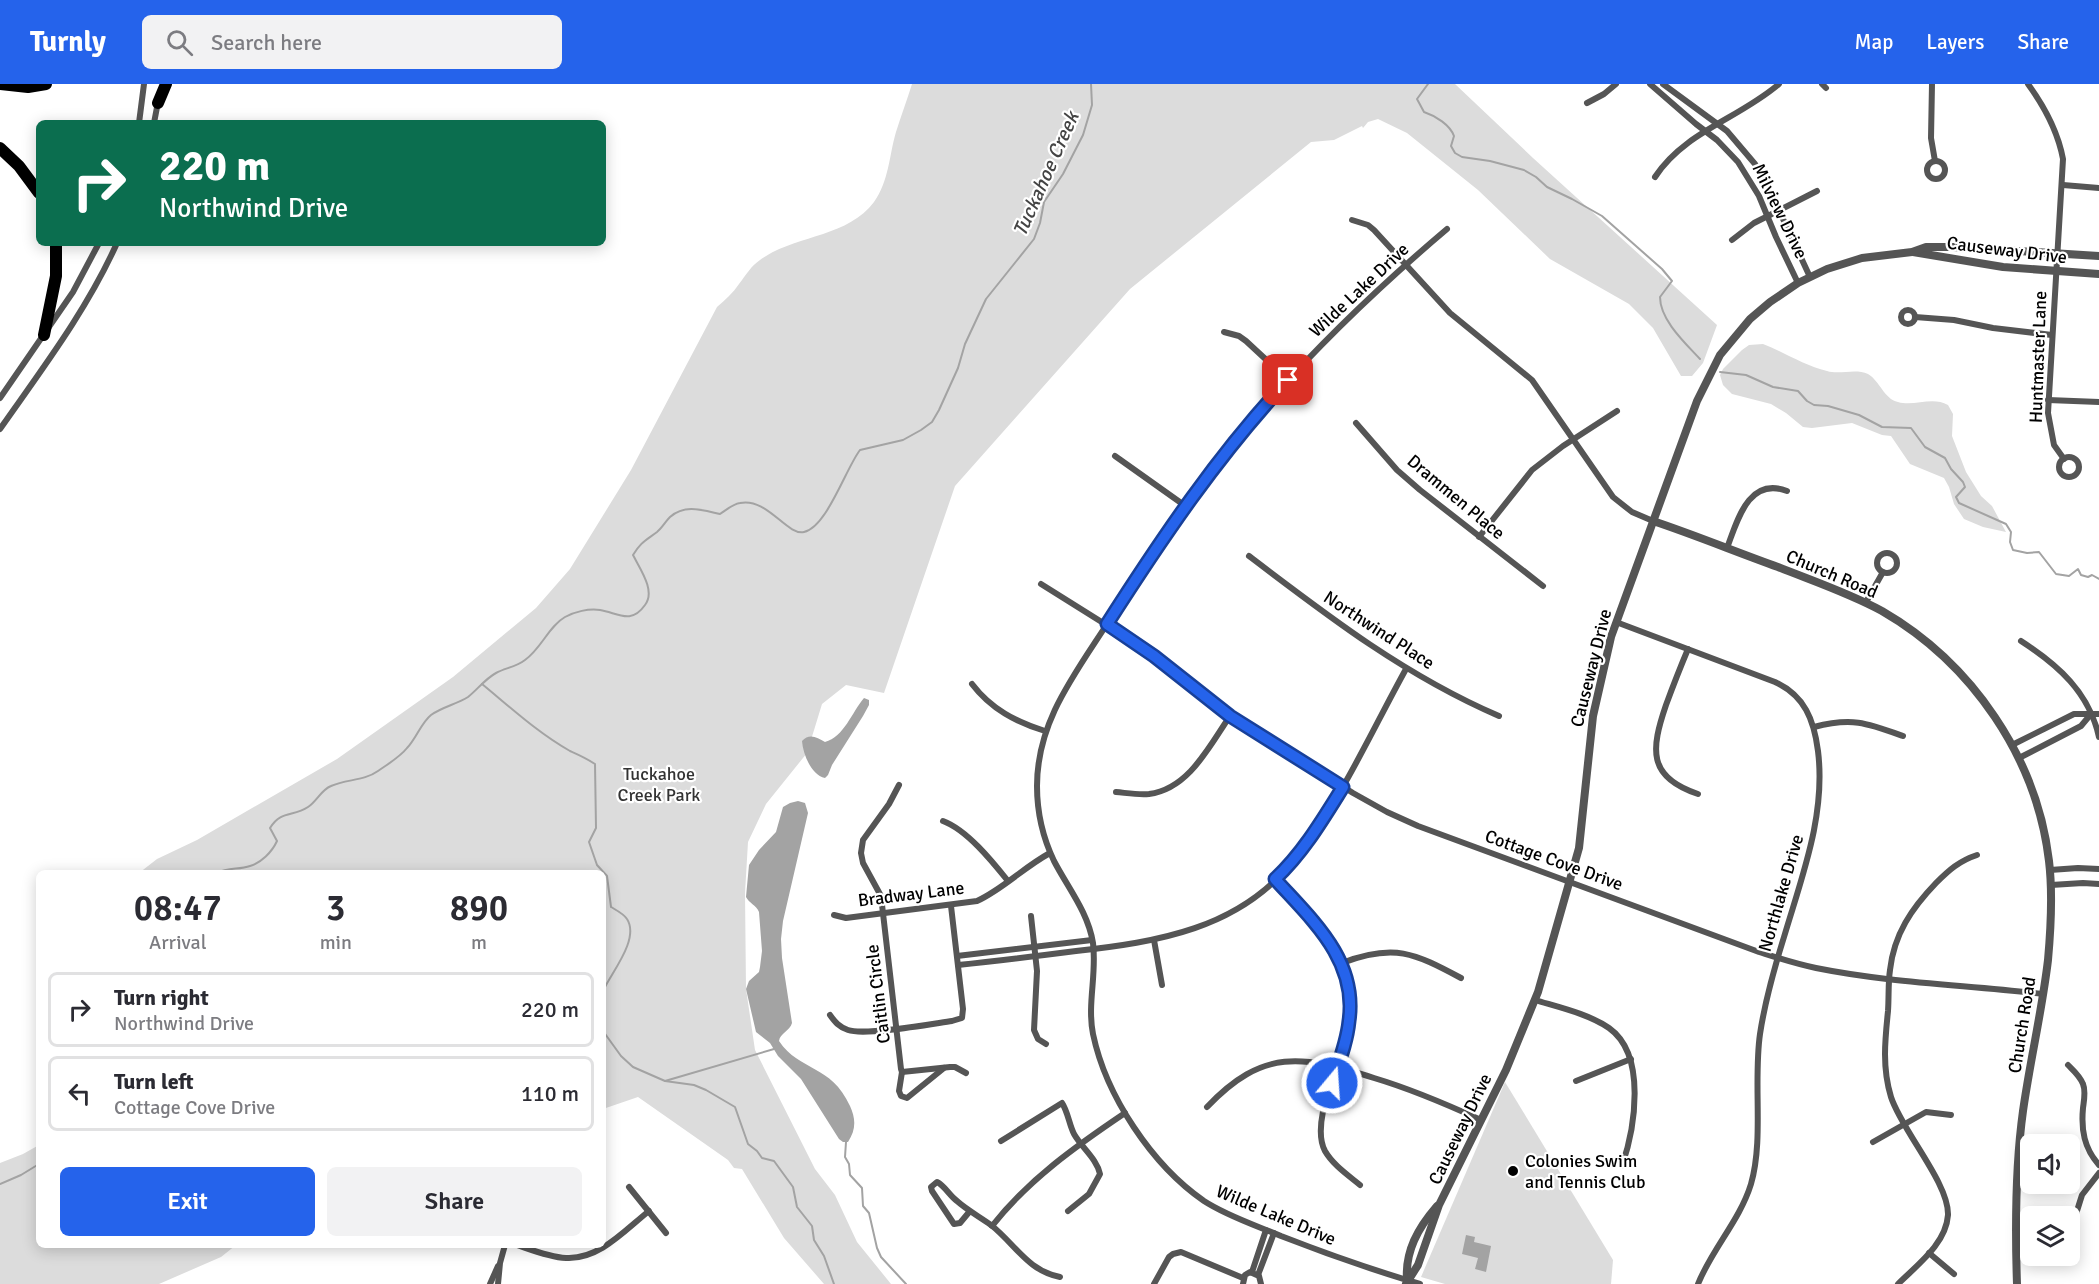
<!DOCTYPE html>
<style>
:root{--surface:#fff;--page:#f2f2f3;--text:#2b2b33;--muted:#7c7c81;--line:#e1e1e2;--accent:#2563eb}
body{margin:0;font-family:Signika,sans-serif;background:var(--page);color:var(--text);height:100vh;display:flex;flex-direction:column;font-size:22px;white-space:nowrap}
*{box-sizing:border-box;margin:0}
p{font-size:20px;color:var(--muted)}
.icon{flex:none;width:33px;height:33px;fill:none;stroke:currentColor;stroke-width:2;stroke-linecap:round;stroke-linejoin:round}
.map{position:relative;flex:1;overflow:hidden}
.panel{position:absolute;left:36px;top:786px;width:570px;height:378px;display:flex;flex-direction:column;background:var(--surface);border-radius:9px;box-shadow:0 3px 15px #0003}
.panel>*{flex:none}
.top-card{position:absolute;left:36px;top:36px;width:570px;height:126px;border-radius:9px;box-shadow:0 3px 15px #0003;background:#0b6e4f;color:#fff;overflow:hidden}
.buttons{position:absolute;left:2020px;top:1050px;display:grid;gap:12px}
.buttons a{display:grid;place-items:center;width:60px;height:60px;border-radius:9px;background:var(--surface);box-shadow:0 3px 15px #0003;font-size:30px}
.pin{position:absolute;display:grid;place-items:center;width:51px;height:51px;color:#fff;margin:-26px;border-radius:12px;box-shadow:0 3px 9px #0006}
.me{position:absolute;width:66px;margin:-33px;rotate:18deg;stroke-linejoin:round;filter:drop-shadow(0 0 4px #0008)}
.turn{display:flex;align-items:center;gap:21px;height:126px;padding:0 24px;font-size:27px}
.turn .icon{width:78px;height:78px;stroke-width:2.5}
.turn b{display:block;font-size:42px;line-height:51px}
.eta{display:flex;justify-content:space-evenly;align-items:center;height:102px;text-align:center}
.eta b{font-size:36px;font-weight:600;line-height:42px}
.button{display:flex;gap:12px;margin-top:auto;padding:12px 24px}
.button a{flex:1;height:69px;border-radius:9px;background:var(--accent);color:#fff;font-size:24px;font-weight:600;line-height:69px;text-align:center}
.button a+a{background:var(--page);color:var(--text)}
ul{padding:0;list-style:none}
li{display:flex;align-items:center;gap:18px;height:75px;margin:0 12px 9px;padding:0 12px;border:3px solid var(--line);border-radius:9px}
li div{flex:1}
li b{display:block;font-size:22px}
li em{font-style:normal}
header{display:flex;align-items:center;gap:36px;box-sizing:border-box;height:84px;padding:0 30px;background:var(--accent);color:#fff}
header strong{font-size:28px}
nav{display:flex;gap:33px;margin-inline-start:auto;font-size:21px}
.search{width:420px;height:54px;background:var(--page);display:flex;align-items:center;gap:15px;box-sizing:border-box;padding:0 21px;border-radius:9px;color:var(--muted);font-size:22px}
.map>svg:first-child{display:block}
</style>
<header>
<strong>Turnly</strong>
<div class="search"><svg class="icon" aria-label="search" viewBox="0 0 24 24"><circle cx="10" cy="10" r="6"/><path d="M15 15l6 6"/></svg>Search here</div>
<nav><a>Map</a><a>Layers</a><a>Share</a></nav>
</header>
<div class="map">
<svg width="2099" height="1200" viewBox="0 0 2099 1200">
<rect width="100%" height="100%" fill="#fff"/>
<!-- green -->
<g fill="#dcdcdc">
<path d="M912 0H1455L1533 74 1717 241 1703 279 1692 292H1681L1653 244 1629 220 1550 175 1478 106 1407 49 1378 35 1368 38 1363 44 1362 42 1334 56 1311 58 1130 205 955 402 884 609 846 601 822 620 807 669 766 720 748 758 745 809 746 905 755 966 815 1085 835 1111 857 1158 891 1200H824L784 1154 742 1085 734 1084 728 1076 638 1013 603 1025V789H139L157 775 197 756 337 675 453 593 536 524 570 485 631 386 717 223C725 216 733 209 739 200 746 191 751 182 760 176 794 151 847 154 874 118 889 97 889 72 896 48 901 32 907 16 912 0Z"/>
<path d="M1763 260C1784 268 1805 282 1827 287 1840 291 1855 284 1868 290 1880 297 1884 315 1898 318 1914 323 1932 312 1948 321L1953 330 1952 352 1966 388 1981 412 1992 422 2006 448 1983 443 1964 435 1954 420 1949 403 1944 394 1910 380 1891 352 1882 351 1852 339 1812 344 1803 343 1786 329 1771 320 1732 310 1723 301 1720 291 1723 285 1742 266 1749 261Z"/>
<path d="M1505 998 1613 1176 1611 1200H1445L1421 1193Z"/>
<path d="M39 1061V1161H236L221 1173 159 1200H0V1079L23 1070Z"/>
</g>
<!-- water -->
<g fill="#a3a3a3">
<path d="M864 614 869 616V621L863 632 832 681 828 691 825 694C811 691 803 670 802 657 809 649 817 653 825 658 844 653 852 628 864 614Z"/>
<path d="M798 717 805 719 808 729 783 837 781 855 782 874 792 939C790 947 780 949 779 957 800 988 831 980 850 1022 856 1035 856 1046 848 1058H843L839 1055 801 995 778 972 770 959 756 948 746 905 749 897 759 888 760 883 762 867 759 828C756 821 749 819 746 813L749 781 759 766 776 748 783 723 790 719Z"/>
<path d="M1466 1151 1475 1153 1474 1158 1491 1162 1486 1188 1475 1185 1478 1174 1462 1170Z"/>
</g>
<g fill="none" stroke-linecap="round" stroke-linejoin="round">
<!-- stream -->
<g stroke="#a3a3a3" stroke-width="2">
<path d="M1428 0 1417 15 1424 28C1436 32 1450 41 1454 52L1451 62 1455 69 1462 73 1490 77 1524 86 1536 93 1547 103 1572 115 1602 132 1662 185 1672 197 1660 213C1660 236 1685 259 1700 275"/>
<path d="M1720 288 1746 291 1773 303 1798 307 1807 317 1814 321 1828 322 1859 331 1882 343 1911 344 1925 363 1945 374 1951 385 1963 398 1965 403 1956 413 1959 419 2006 440 2011 448 2010 458 2013 466 2027 469 2039 468 2056 490 2069 492 2078 485 2081 491 2088 493 2092 491 2099 495"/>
<path d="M482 600C510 623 538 649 570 667 579 671 586 674 595 680L596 744 589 758 597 781 607 792 611 823C616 826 624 830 627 835 640 855 611 889 603 907"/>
<path d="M217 789C228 783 239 786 250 782 261 779 272 768 277 757L270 744C281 726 293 733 308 723 317 717 321 706 331 702 347 695 364 697 378 687 388 680 400 673 407 664 416 655 421 639 431 631 442 623 457 620 468 613 477 606 485 595 496 589 505 584 516 583 525 576 541 565 549 542 565 533 574 528 589 524 600 526 618 529 631 541 645 521 656 507 640 485 633 471 641 458 645 457 657 448 662 444 665 438 670 433 685 420 702 426 720 430 726 426 733 420 740 419 767 413 787 452 804 448 827 443 846 384 860 366L903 356 921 346 932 338 939 326 958 284 965 260 986 215 1034 155 1040 139 1044 118 1063 90 1083 51 1092 21 1091 0"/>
<path d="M603 947 621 972 633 983 665 997 694 1001 706 1006 735 1023 748 1060 757 1067 762 1074 774 1077 793 1103 797 1123 812 1142 814 1156 824 1172 834 1200"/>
<path d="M665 997 774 965"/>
<path d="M846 1058 845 1073 849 1080 850 1091 862 1104 863 1122 869 1129 877 1164 881 1173 906 1200"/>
<path d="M0 1100 21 1091 39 1080"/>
</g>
<!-- minor -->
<g stroke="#555" stroke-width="6">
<path d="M1650 0 1696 40 1717 56 1738 78 1759 112 1776 153 1798 199"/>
<path d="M1663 0 1727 47 1755 80 1771 109 1810 193"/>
<path d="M1822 0 1826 4"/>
<path d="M1932 0 1931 54 1935 77"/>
<path d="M2028 0C2044 22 2058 48 2063 75L2048 329 2054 361 2064 375"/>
<path d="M1587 19 1604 10 1616 0"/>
<path d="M139 39 144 0"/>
<path d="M154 39 158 18"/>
<circle cx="1936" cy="86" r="9"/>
<path d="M1655 93C1684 48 1740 34 1779 0"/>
<path d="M2063 101 2099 104"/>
<path d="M1352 136 1368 141 1374 146 1450 229 1532 296 1613 413 1632 428 1653 437"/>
<path d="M1732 156 1754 139 1817 107"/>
<circle cx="1908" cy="233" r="7"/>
<path d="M1915 233 1954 236 1993 244 2052 251"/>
<path d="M1224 248 1239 252 1246 257 1288 296"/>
<path d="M0 314 73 208 99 159"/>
<path d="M2048 316 2099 318"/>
<path d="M1356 339 1397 386 1420 406 1543 502"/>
<path d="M0 345C42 285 87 226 117 159"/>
<path d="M1115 372 1184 421"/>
<circle cx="2069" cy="383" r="10"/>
<path d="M1479 453 1532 386 1563 362 1617 327"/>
<path d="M1727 464C1737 438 1748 392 1787 407"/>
<circle cx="1887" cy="479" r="10"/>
<path d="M1249 472C1329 533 1406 592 1499 632"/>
<path d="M1041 500 1140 562 1246 642 1353 709 1387 728 1418 742 1759 868C1778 874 1796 880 1816 884 1890 899 1968 901 2043 910"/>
<path d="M1866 518 1883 488"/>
<path d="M1616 538 1775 598C1805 612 1814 636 1818 667 1826 731 1802 792 1784 853 1774 885 1765 917 1760 950 1753 998 1764 1055 1751 1100 1740 1136 1712 1165 1698 1200"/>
<path d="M2021 557C2058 581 2089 608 2099 653"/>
<path d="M1688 565C1680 584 1673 602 1666 621 1651 665 1647 693 1698 710"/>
<path d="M972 600C991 625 1016 638 1045 647"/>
<path d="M1814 643C1852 633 1867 639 1903 652"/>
<path d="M2012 661 2074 630H2099"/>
<path d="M2019 674 2081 642 2091 630"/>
<path d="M899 701 889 720 863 756 861 769 863 779 881 812 901 985 902 988 950 983H955L966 989"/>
<path d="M1116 708C1127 709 1138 711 1149 710 1189 705 1210 661 1230 632"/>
<path d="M943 737C967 746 992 777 1008 797"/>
<path d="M2050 786 2078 784 2099 785"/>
<path d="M1275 795C1302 825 1337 854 1347 894 1352 913 1351 934 1346 953 1339 983 1310 1039 1325 1067 1333 1081 1348 1091 1360 1101"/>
<path d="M2051 801 2083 799 2099 800"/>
<path d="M834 831 846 834 977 817C1003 805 1024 783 1050 769"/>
<path d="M1031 832 1037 887 1034 946 1038 955 1046 960"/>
<path d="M1154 856 1162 901"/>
<path d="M957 872 1092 856"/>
<path d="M1342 879C1394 859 1414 869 1461 894"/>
<path d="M958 881C997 877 1037 872 1076 867 1157 858 1239 845 1293 777 1340 719 1370 650 1406 585"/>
<path d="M1535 916C1558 923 1589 930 1609 944 1647 971 1635 1044 1622 1082"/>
<path d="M830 931C835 938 839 943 848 946 865 952 931 940 952 937L962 934 963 925 951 822"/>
<path d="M2068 981C2074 987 2080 992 2083 1000 2086 1007 2084 1016 2083 1024 2081 1046 2084 1064 2099 1081"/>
<path d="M902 988 899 1007 901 1012 907 1014 944 984"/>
<path d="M1576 997 1631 975"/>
<path d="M1207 1023C1263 964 1302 971 1374 994 1411 1005 1446 1020 1481 1036"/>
<path d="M1001 1057 1062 1019C1068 1028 1069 1040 1074 1050 1082 1064 1097 1075 1100 1090L1089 1110 1068 1127"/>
<path d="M1873 1058 1926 1028 1951 1031"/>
<path d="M629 1103 666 1149"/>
<path d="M970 1127 960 1139 954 1140 932 1107 931 1103 937 1098C945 1102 949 1111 957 1117 967 1126 980 1133 991 1141 1015 1160 1028 1187 1060 1193"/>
<path d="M2076 1130 2082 1111 2099 1089"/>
<path d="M992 1142C1028 1096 1076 1062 1125 1029"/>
<path d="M517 1161C532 1166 549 1173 566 1174 599 1176 625 1146 649 1127"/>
<path d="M1929 1169 1954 1190"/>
<path d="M1252 1188 1266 1146"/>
<path d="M1258 1191 1274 1149"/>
<path d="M490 1200 498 1182"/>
<path d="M498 1200 500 1179 505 1161"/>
<path d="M1154 1200 1169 1173 1173 1170 1181 1168 1243 1194"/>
<path d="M1243 1200 1245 1191 1250 1188 1259 1192 1261 1200"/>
<path d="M1420 1200C1373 1186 1327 1170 1281 1152 1255 1141 1227 1132 1204 1117 1152 1081 1106 1012 1093 950 1087 920 1097 890 1093 859 1088 828 1068 804 1054 777 1043 754 1037 728 1037 702 1037 637 1075 590 1109 537 1134 498 1158 457 1186 420 1261 317 1350 227 1447 145"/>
<path d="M1898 1200C1917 1181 1946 1160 1948 1131 1949 1099 1902 1047 1891 1013 1882 984 1885 956 1888 927 1889 913 1888 899 1890 886 1894 850 1912 824 1936 799 1949 786 1959 777 1977 771"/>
</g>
<!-- tertiary -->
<g stroke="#555" stroke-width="8">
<path d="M1913 168 2003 183 2099 190"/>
<path d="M1653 437C1695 451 1736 468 1778 483 1813 497 1849 509 1882 527 1972 579 2037 674 2049 777 2053 810 2051 843 2048 876 2042 927 2030 977 2023 1027 2015 1085 2015 1142 2017 1200"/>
<path d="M1407 1196C1405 1167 1418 1144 1437 1122"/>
<path d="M1406 1200 1418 1181 1439 1121 1506 986 1538 908 1579 764 1593 632 1611 553 1697 317 1720 271 1750 235 1770 218 1798 199 1827 185 1862 174 1912 168 1926 163H1953L2099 172"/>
</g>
<!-- motorway -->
<g stroke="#000" stroke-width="12">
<path d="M0 0 28 3 46 0"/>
<path d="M158 19 166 0"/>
<path d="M0 64 19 82 39 109"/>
<path d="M44 251 56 192V159"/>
</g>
</g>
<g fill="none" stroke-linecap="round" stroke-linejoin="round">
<defs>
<path id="route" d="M1288 296C1218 371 1162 454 1107 540L1154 572 1230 632 1343 703C1323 735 1303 769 1275 795 1312 836 1358 876 1349 937 1347 958 1339 978 1332 999"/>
</defs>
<!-- route casing -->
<use href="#route" stroke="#184099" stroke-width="15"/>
<!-- route -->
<use href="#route" stroke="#2563eb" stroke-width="10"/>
</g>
<!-- markers -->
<circle fill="#000" stroke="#fff" stroke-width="2" cx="1513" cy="1087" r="6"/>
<g text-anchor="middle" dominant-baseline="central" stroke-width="4.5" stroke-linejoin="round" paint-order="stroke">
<!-- street labels -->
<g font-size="18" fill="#000" stroke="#fff">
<text transform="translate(1780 127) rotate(64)">Milview Drive</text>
<text transform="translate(2007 166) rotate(7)">Causeway Drive</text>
<text transform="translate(1359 206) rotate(-43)">Wilde Lake Drive</text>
<text transform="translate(2038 273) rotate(-88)">Huntmaster Lane</text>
<text transform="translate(1456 413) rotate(40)">Drammen Place</text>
<text transform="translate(1832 490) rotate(23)">Church Road</text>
<text transform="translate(1379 546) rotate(33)">Northwind Place</text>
<text transform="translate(1591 584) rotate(-76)">Causeway Drive</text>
<text transform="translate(1554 776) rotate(20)">Cottage Cove Drive</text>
<text transform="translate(1781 809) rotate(-74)">Northlake Drive</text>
<text transform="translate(911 810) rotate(-7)">Bradway Lane</text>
<text transform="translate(878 910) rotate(-97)">Caitlin Circle</text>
<text transform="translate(2022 941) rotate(-81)">Church Road</text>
<text transform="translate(1460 1045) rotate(-64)">Causeway Drive</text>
<text transform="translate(1276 1131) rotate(23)">Wilde Lake Drive</text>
</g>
<!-- park labels -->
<g font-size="18" fill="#333" stroke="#fff">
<text x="659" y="690">Tuckahoe<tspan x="659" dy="21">Creek Park</tspan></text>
</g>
<!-- poi labels -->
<g font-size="18" fill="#000" stroke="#fff" text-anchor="start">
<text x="1525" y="1077">Colonies Swim<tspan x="1525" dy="21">and Tennis Club</tspan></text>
</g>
<!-- water labels -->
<g font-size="20" font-style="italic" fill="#444" stroke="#fff">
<text transform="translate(1046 90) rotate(-66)">Tuckahoe Creek</text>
</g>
</g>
</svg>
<div class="buttons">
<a><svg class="icon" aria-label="sound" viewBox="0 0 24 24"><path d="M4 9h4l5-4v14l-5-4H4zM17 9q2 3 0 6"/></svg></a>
<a><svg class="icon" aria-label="layers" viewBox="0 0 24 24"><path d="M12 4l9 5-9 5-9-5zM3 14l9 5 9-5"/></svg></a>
</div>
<div class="pin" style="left:1288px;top:296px;background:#d93025"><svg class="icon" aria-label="arrive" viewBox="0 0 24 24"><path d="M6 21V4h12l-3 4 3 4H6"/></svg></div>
<svg class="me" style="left:1332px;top:999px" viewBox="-20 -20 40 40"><circle r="17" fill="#2563eb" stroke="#fff" stroke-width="3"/><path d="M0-11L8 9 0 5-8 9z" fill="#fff"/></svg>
<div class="top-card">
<div class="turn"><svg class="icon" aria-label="right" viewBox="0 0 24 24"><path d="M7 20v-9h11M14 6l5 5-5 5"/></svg><div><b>220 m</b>Northwind Drive</div></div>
</div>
<section class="panel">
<div class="eta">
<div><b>08:47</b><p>Arrival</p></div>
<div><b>3</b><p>min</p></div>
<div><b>890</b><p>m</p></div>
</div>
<ul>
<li><svg class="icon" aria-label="right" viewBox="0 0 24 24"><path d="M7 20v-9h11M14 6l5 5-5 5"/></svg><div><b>Turn right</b><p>Northwind Drive</p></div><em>220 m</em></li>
<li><svg class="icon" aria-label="left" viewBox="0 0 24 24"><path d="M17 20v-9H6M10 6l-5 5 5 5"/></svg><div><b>Turn left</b><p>Cottage Cove Drive</p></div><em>110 m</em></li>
</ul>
<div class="button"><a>Exit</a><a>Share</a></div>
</section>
</div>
